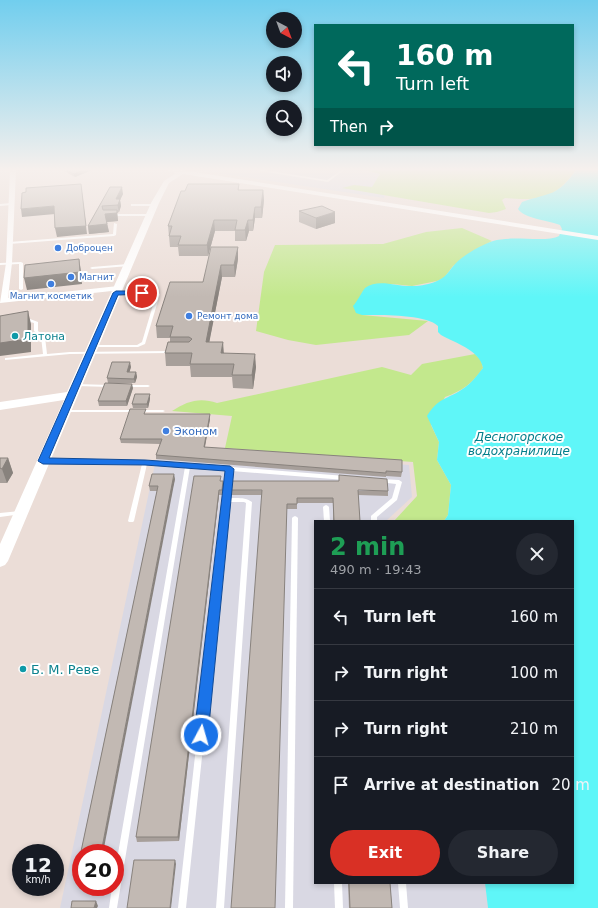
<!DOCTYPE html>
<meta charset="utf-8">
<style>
:root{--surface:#171b24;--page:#242831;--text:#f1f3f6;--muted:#9ea1a6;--line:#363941;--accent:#d93025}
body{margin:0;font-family:"DejaVu Sans",sans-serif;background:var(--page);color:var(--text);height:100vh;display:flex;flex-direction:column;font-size:15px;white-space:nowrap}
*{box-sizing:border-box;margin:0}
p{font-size:13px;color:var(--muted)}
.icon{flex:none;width:22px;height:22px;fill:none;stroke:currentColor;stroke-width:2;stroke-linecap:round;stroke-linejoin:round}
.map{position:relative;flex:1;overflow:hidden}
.sheet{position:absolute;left:314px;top:520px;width:260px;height:364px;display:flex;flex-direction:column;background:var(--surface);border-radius:0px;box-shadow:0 2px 6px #0003}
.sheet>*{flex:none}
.hud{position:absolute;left:314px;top:24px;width:260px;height:122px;border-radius:0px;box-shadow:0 2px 6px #0003;background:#00695c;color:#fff;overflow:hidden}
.needle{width:26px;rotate:139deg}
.controls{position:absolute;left:266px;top:12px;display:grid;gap:8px}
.controls a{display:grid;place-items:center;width:36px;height:36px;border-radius:50%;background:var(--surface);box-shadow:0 2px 6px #0003;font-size:20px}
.speed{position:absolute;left:12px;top:844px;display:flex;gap:8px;font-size:20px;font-weight:700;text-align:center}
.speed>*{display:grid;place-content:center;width:52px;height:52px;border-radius:50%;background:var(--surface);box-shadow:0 2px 6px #0003;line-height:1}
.speed small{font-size:10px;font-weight:400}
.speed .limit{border:6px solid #d22;background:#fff;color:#111}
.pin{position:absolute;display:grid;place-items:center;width:34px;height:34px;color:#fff;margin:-17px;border:2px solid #fff;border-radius:50%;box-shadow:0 1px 4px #0007}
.me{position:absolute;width:44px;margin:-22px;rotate:6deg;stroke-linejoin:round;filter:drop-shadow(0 0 3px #0008)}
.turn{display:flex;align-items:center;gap:14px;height:84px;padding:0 16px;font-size:18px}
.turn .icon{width:52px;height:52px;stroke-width:2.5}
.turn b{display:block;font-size:28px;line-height:34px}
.then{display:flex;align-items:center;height:38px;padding:0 16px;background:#0003;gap:8px;font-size:15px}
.round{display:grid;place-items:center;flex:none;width:42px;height:42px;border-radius:21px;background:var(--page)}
.summary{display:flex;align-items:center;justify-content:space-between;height:68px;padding:0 16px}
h1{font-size:24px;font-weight:600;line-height:30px;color:#1e9e55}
.button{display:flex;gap:8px;margin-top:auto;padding:8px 16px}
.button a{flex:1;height:46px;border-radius:24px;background:var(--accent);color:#fff;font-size:16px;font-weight:600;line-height:46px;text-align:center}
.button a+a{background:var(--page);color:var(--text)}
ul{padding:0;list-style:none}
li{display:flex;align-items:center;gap:12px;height:56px;padding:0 16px;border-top:1px solid var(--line)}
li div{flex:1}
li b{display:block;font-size:15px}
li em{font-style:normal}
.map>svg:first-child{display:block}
</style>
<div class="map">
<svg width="598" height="908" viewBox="0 0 598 908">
<rect width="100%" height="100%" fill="#ebddd7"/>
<!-- industrial -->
<g fill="#d9d8e3" fill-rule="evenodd">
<path d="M197 170H356L388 175 384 198Z"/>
<path d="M160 448 409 465 412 497 386 521H315V883H485L488 908H60L155 464ZM81 853H115V887H81Z"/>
</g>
<!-- green -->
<g fill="#c3e88d">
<path d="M365 170H494L505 171 507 170H576C555 199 540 201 505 198L502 200 506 209 497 212 489 213 342 188 354 185 372 187 380 174Z"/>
<path d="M462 228 492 241 474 251 453 266 444 278 437 281 412 286 392 284 362 292V315L428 321 409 335 316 345 288 340 256 331 264 272 275 245 383 244 426 232Z"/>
<path d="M475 354 481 360 483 368C473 383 462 391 445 397L431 425 439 442 437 460 451 485 448 515 444 521H394L417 496 413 462 225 448 232 416 172 411C187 401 200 397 217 403L382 367 411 375 422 364Z"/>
</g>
<!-- water -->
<path fill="#5ff6f8" d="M576 170H598V908H488L485 883H573V521H444L448 515 451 485 437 460 439 442 427 416C437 400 443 400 458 392 469 386 476 377 483 368 480 350 455 343 441 335L438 332V326C426 314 380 315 362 315L356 313 353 306C357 302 363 290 365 288 378 278 398 287 412 286 421 286 431 284 439 280 448 276 451 267 458 261 467 253 482 245 493 241 511 235 547 243 559 236L562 229 560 225C550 221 523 218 518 209L522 202C551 192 557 197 576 170Z"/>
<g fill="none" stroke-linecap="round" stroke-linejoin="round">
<!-- service -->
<g fill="#fff" fill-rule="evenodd">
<path d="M259 170H264L327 180 342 170H344L328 182 260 171Z"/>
<path d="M11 203H12V205L0 206V204Z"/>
<path d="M132 204H154L155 205 154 206H131V204Z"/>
<path d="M109 214H149L150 215 149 216H109Z"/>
<path d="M114 223 117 224 116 235 114 236 9 244 7 243 9 242 113 234Z"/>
<path d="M21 262 23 263V289L21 290 19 289V264L0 265V263Z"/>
<path d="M128 264 130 265 129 266 92 269 90 268 92 267Z"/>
<path d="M115 292 158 293 160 294 145 344 138 347H94L92 346 94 345H137L142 342 156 295 116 294 114 293Z"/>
<path d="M30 319 38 322V331L45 337 47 354 70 352 171 351 173 352 171 353 70 354 5 360V358H6L43 354 41 337 34 331V323C30 321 24 323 21 321L23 320Z"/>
<path d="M75 384 110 385 112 386 110 387 77 386H75Z"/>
<path d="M124 385H148L150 386 148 387H126L124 386Z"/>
<path d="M63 410H163L165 411 163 412H65L63 411Z"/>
<path d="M44 459 145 460 345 476 348 478 345 480 232 471 229 498C237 498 246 497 252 502L224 908H216L246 503 244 502H229L186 908H178L227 470 190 467 117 908H109L112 887H115V871L185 467 147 464 134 521 133 522H129L128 521 142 464 42 462 41 461Z"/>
<path d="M381 479 399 480 402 482 397 500 377 517V521H371V516L372 515 392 498 396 484 379 482 378 481Z"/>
<path d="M326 505 328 506 329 507 330 521H324L323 507 324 506Z"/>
<path d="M20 511 22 512 23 513 22 514 0 517V513Z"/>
<path d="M295 516 297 517 298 518 293 908H285L292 518 293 517Z"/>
<path d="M334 883H342L343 908H335Z"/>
<path d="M398 883H406L408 908H400Z"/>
</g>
<!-- minor -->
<path fill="#fff" fill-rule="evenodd" d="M10 170H16L12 263 8 298 118 286 122 288 121 290 0 303 6 263Z"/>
<!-- tertiary -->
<path fill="#fff" fill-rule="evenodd" d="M166 170H182L598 236V240L183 174 169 183 159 203 8 561 5 565 0 567V544L64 400 0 410V402L67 392 151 203 164 181 176 173Z"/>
</g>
<!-- wall -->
<g fill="#a79f9a">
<path d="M62 170H92L75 177Z"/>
<path d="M316 170H329L327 171Z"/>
<path d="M239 184V190H263L264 200 262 218H255L253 231H249L246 241H235V231H215L208 256H179L178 247H170L168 226 185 191Z"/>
<path d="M110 187 123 194 120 200 121 206 119 212 117 213 118 221 107 222 109 232 89 234 88 226Z"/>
<path d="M299 211 335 223 316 229 299 222Z"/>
<path d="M238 247V259L235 277H222L209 342 224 353 256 367 253 389 233 388 232 377H191L190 366H166L165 353 170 342V338H157L156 326 203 282Z"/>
<path d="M131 367 129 372H136L137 377 135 383H108L107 378Z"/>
<path d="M133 388 127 406H99L98 401Z"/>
<path d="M150 399 148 408H133L132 404Z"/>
<path d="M146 414 210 419 205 447 402 472 401 477 386 476V477L156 459V455L160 444 121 443 120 439Z"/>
<path d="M0 458H8L13 473 7 483H0Z"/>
<path d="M175 479 81 853V884H76L75 880 157 491H150L149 486Z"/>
<path d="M221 481H223L224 486 223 495H219L179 841 137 842 136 837Z"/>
<path d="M230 490 388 491V496L358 495 360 521H333V503H297V509H287L261 495H231Z"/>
<path d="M348 883H390L392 908H349Z"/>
</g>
<!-- shaded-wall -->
<g fill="#88827d">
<path d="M83 170H92L75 177 74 174Z"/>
<path d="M81 184 87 234 57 237 55 228Z"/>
<path d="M122 187 123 194 120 200 121 206 119 212 116 199Z"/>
<path d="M263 190 264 200 262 218 261 207Z"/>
<path d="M54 206 55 214 22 217 21 209Z"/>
<path d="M255 207V218L253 231V220Z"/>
<path d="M117 210 118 221 106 222 105 214Z"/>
<path d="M335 212V223L316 229V218Z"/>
<path d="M214 220 215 231 208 256 207 245Z"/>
<path d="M248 220 249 231 246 241 245 230Z"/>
<path d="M107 224 109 232 89 234 88 226Z"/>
<path d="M238 247V259L235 277 234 265Z"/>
<path d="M79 259 81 271 82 284 27 290 24 278Z"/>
<path d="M221 265 222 277 207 354 206 342Z"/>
<path d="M28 311 31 324V352L0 356V343Z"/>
<path d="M223 342 224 355 221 353Z"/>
<path d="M255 354 256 367 253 389 252 375Z"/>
<path d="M130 362 131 367 128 377 127 372Z"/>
<path d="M136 372 137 377 135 383 134 379Z"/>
<path d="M132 384 133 388 127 406 126 401Z"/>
<path d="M150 394V399L148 408 147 404Z"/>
<path d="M210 414V419L204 451V447Z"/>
<path d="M8 458 13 473 7 483 2 469Z"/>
<path d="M174 474 175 479 103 853H101Z"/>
<path d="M223 481 224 486 223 495 222 490Z"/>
<path d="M219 490V495L179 841 178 837Z"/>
<path d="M175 860 176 864 171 908H170Z"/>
<path d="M96 901 98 906 97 908H94Z"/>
</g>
<!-- building -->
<g fill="#c2b9b3" stroke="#88827d">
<path d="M67 170H83L74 174Z"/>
<path d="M81 184 86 226 55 228 54 206 21 209 22 193 26 192V188Z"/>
<path d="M188 184H239L238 190H263L261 207H255L253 220H248L245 230H235L237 220H214L207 245H178L181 236H169L172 226H168L181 191H185Z"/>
<path d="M110 187H122L116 199H120L118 205 102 206 103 210H117V213L105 214 107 224 88 226Z"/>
<path d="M322 206 335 212 316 218 299 211Z"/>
<path d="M211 247H238L234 265H221L206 342H223L221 353 255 354 252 375H232L234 364H190L192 353H165L168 342H189L192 339 189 337H170L173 326H156L170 282H203Z"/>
<path d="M79 259 80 272 24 278 25 265Z"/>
<path d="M28 311V339L0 343V316Z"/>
<path d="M112 362H130L127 372H136L134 379 107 378Z"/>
<path d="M105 383 132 384 126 401H98Z"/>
<path d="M135 394H150L147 404H132Z"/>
<path d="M130 409H146L144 414H210L204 447 402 460V472L386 471V473L156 455 162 439H120Z"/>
<path d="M0 458H8L2 469 0 468Z"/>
<path d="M152 474H174L101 853H81V880H75L158 486H149Z"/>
<path d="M339 475 387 479 388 491 358 490 360 521H334L333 498H297V504H287L275 908H231L262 490H230L231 481H339Z"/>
<path d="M194 476H221L220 481H223L222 490H219L178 837H136Z"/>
<path d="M134 860H175L170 908H127Z"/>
<path d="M349 883H390L392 908H350Z"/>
<path d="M72 901H96L94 908H71Z"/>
</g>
<!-- sky -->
<linearGradient id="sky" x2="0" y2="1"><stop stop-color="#71ceee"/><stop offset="0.57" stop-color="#f6f0ed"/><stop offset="1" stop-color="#f6f0ed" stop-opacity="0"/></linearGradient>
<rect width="598" height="297" fill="url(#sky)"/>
<!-- route -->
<path fill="#1a73e8" stroke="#114b97" d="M142 291 145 292V294L118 295 49 458 145 460 230 466 234 469 208 735 206 740 201 742 196 740 194 735 225 471 145 465 43 464 38 461 113 293 116 291Z"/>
<!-- markers -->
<g fill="#3f7fe0" stroke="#fff" stroke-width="1.5">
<circle cx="58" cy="248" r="4"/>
<circle cx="71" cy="277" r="4"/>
<circle cx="51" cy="284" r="4"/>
<circle cx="189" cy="316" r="4"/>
<circle cx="166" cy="431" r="4"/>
</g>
<g fill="#0f9aa8" stroke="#fff" stroke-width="1.5">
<circle cx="15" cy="336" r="4"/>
<circle cx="23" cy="669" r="4"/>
</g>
<g text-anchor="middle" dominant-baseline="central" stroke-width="4" stroke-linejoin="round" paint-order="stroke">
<!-- far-shop labels -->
<g font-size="9" fill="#366cbe" stroke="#fff" text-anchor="start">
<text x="66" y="248">Доброцен</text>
<text x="79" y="277">Магнит</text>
<text x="51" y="296" text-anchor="middle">Магнит косметик</text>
<text x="197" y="316">Ремонт дома</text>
</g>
<!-- culture labels -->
<g font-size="11" fill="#0d838f" stroke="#fff" text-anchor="start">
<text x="23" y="336">Латона</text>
</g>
<!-- shop labels -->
<g font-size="11" fill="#366cbe" stroke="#fff" text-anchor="start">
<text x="174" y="431">Эконом</text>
</g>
<!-- water labels -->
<g font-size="12" font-style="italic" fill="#047e8b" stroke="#fff">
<text x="519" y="437">Десногорское<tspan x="519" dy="14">водохранилище</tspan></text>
</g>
<!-- near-culture labels -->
<g font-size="13" fill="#0d838f" stroke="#fff" text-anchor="start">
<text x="31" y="669">Б. М. Реве</text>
</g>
</g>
</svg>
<div class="controls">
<a><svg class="needle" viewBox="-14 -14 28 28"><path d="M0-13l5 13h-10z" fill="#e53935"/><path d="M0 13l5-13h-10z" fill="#9ea1a6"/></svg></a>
<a><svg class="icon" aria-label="sound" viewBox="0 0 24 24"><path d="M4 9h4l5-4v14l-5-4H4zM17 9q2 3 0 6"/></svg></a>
<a><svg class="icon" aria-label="search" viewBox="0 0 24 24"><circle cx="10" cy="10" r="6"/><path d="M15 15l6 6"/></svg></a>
</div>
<div class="speed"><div>12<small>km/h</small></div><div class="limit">20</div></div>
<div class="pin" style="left:142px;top:293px;background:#d93025"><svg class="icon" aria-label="arrive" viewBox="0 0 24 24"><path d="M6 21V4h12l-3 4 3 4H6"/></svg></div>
<svg class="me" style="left:201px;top:735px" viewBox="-20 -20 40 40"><circle r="17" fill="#1a73e8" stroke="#fff" stroke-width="3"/><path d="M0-11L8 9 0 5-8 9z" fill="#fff"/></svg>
<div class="hud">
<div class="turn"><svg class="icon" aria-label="left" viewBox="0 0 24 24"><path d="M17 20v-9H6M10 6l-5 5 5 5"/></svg><div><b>160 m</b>Turn left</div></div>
<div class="then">Then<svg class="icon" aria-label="right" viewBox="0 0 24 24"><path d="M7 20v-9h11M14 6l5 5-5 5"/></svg></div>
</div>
<section class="sheet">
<div class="summary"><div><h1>2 min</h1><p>490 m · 19:43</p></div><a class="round"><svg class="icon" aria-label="close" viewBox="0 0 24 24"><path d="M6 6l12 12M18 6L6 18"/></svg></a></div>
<ul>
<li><svg class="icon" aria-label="left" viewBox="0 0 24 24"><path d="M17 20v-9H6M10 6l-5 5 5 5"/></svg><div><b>Turn left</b></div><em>160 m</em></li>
<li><svg class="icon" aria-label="right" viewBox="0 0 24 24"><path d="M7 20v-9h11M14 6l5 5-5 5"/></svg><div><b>Turn right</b></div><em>100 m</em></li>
<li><svg class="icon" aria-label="right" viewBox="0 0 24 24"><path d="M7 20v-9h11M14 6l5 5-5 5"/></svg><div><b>Turn right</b></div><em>210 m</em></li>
<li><svg class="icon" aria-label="arrive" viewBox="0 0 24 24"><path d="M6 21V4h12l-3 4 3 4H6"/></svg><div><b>Arrive at destination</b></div><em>20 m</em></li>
</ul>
<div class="button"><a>Exit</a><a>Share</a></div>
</section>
</div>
